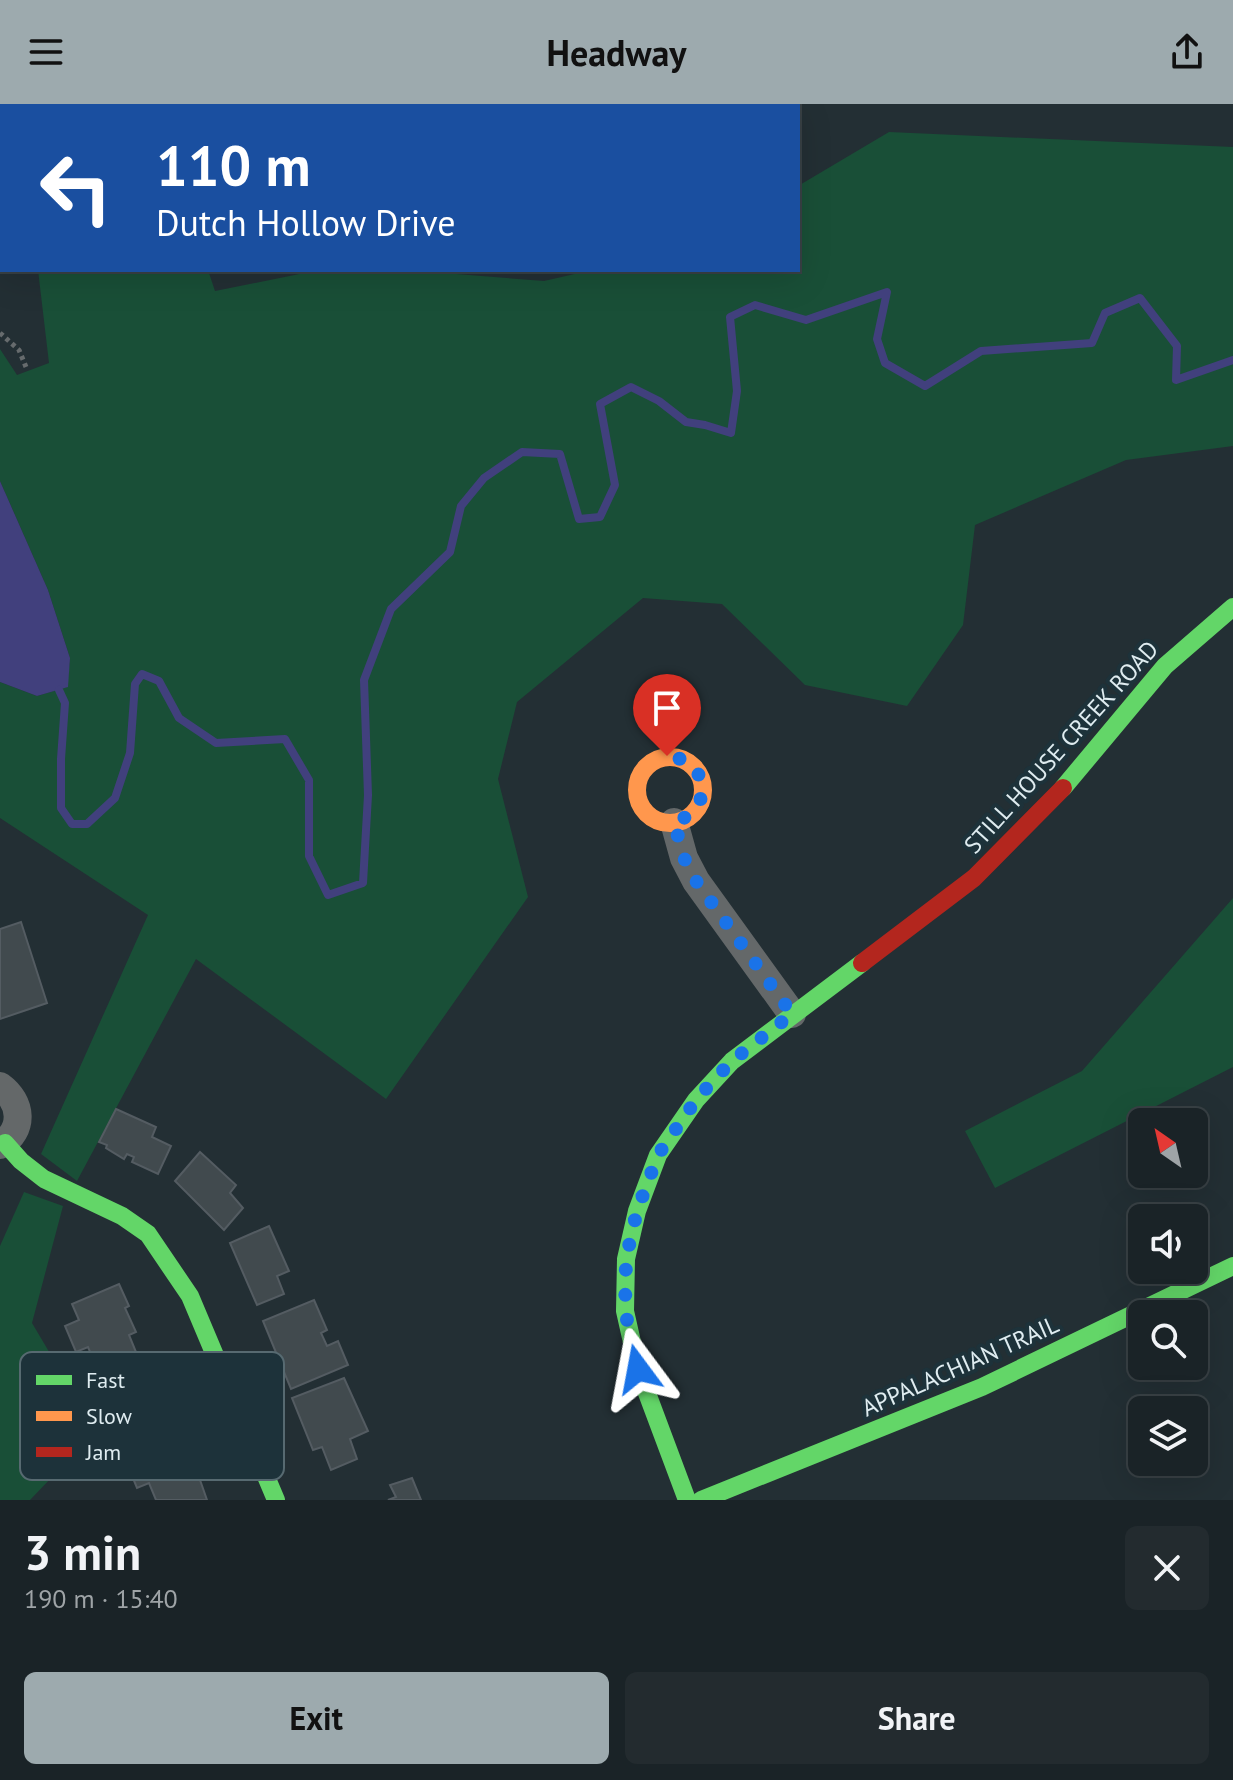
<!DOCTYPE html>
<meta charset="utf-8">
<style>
:root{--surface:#1a2327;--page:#232b2f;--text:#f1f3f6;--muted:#9fa4a7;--line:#384044;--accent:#9daaae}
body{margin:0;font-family:"PT Sans",sans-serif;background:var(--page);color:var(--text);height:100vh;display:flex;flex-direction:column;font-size:30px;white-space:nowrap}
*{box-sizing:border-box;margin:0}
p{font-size:26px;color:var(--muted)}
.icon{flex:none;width:44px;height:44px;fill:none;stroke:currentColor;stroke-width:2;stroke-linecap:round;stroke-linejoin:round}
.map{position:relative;height:1396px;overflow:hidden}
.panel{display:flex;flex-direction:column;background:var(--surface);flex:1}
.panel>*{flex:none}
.guide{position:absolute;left:0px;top:0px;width:800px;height:168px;box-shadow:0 8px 32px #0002,0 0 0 2px var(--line);background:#1a4fa0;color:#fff;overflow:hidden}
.needle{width:52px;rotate:326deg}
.buttons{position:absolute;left:1128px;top:1004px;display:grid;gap:16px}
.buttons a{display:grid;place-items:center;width:80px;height:80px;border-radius:12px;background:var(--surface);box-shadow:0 8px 32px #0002,0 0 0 2px var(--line);font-size:40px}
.pin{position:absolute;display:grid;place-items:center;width:68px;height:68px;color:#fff;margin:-82px -34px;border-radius:50% 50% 50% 0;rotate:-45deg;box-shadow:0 0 8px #0007}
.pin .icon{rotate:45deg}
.me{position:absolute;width:88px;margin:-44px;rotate:347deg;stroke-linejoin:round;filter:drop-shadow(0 0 6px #0008)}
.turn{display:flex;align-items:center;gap:28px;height:168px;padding:0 24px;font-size:36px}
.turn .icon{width:104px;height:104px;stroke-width:2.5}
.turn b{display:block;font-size:56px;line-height:68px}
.round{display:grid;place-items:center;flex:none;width:84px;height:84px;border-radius:12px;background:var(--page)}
.summary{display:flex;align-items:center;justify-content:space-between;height:136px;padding:0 24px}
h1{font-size:48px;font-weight:600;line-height:60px}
.action{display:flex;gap:16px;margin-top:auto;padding:16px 24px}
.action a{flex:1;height:92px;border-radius:12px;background:var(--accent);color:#111;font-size:32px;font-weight:600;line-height:92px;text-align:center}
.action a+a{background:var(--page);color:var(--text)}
header{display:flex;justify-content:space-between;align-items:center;height:104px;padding:0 24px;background:var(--accent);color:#111;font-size:36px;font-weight:600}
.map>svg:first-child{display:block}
</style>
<header><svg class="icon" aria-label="menu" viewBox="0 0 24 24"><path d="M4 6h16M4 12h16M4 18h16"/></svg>Headway<svg class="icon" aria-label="share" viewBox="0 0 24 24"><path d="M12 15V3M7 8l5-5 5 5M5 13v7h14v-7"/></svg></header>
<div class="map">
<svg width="1233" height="1396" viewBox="0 0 1233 1396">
<rect width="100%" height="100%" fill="#232f34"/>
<!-- green -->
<g fill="#194f37">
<path d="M889 28 1233 43V342L1126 356 975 421 963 521 907 602 805 581 722 500 643 494 517 598 498 675 528 793 386 995 196 855 77 1077 41 1050 148 811 0 714V578L37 592 67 583 70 554 48 486 0 377V245L17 271 49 259 38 166H208L215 187 319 166H406L544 177 592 166H798V82Z"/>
<path d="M1233 794V963L995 1084 965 1027 1082 967Z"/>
<path d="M24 1088 63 1102 32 1219 96 1327 30 1396H0V1142Z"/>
</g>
<!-- water -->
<path fill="#41407d" d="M0 377 48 486 70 554 68 583 37 592 0 578Z"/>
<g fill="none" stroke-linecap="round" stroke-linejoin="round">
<!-- stream -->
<path stroke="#41407d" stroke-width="8" d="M59 586 65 599 61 655V704L72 720H87L115 694 130 649 135 580 142 570 159 577 179 614 216 639 285 635 309 676V752L328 791 363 779 368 691 364 576 391 505 450 448 461 402 484 374 522 348 560 350 579 415 600 413 615 381 600 300 631 283 659 297 686 318 705 321 731 329 737 287 730 213 755 201 806 216 887 188 877 235 885 259 925 282 981 247 1092 239 1105 209 1140 194 1177 242 1176 276 1233 256"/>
</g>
<!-- building -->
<g fill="#414a4e" stroke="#545c62" stroke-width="2">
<path d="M21 818 47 899 0 915V825Z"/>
<path d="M116 1005 156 1023 152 1033 171 1042 158 1070 132 1058 134 1053 127 1050 124 1055 106 1044 107 1041 99 1038Z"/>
<path d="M200 1048 236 1081 230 1089 243 1104 224 1126 175 1077Z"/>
<path d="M269 1122 289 1167 277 1172 284 1190 257 1201 230 1139Z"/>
<path d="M119 1180 129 1202 125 1204 136 1228 129 1231 138 1253 99 1269 88 1243 76 1248 65 1222 79 1216 72 1200Z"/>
<path d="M314 1196 327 1226 321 1229 327 1242 338 1237 348 1261 291 1285 263 1217Z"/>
<path d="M344 1274 368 1327 350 1335 357 1355 331 1366 322 1343 313 1346 292 1294Z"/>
<path d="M196 1336 209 1368 199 1373 207 1396H156L149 1379 137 1384 128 1362Z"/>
<path d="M412 1374 421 1396H388L396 1393 390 1381Z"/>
</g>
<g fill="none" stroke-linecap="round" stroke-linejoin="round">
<!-- path -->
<path stroke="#666b6d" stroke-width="5" stroke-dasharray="4 4" stroke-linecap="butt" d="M0 229 19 246 26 263"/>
<!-- street -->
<g stroke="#646869" stroke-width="28">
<path d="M519 0 530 2"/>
<path d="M589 2 608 0"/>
<path d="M674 718 684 754 696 777 792 910"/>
<path d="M0 982C22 998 25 1026 0 1041"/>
</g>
<!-- fast -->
<g stroke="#63d668" stroke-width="18">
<path d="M1063 684 1165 562 1233 503"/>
<path d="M5 1039 21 1057 44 1075 122 1112 148 1130 190 1192 276 1396"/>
<path d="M687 1396 638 1265 625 1207 626 1155 637 1107 658 1051 696 996 732 957 862 859"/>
<path d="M701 1396 982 1283 1233 1162"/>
</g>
<!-- slow -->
<circle stroke="#ff974d" stroke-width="18" cx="670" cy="686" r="33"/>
<!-- jam -->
<path stroke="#b3261e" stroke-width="18" d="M862 859 974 774 1063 684"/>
</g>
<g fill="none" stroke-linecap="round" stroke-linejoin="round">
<!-- route -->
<path stroke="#1a73e8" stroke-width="14" stroke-dasharray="0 25.2" d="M638 1265 625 1207 626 1155 637 1107 658 1051 696 996 714 976 732 957 792 910 696 777 684 754 674 718C715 706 710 656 667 652"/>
</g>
<g text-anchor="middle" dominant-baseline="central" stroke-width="8" stroke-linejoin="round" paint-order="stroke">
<!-- street labels -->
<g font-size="24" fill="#dfecf0" stroke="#1d323a">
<text transform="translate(1061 643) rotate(-48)">STILL HOUSE CREEK ROAD</text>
<text transform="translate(960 1262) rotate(-24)">APPALACHIAN TRAIL</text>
</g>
</g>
<!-- legend -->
<rect x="20" y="1248" width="264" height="128" rx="12" fill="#1d323a" stroke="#576a71" stroke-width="2"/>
<rect x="36" y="1271" width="36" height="10" fill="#63d668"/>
<rect x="36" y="1307" width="36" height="10" fill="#ff974d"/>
<rect x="36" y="1343" width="36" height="10" fill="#b3261e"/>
<g font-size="22" fill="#dfecf0">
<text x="86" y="1284">Fast</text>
<text x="86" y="1320">Slow</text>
<text x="86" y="1356">Jam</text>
</g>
</svg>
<div class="buttons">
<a><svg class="needle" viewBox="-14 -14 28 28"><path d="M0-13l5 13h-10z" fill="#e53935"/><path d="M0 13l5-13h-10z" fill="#9fa4a7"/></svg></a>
<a><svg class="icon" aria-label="sound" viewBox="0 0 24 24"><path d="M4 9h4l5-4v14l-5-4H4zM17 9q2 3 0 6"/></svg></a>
<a><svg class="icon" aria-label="search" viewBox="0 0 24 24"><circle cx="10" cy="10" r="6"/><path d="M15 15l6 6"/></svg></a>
<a><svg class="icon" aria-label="layers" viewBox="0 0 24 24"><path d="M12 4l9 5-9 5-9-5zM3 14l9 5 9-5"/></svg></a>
</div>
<div class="pin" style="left:667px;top:652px;background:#d93025"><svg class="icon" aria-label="arrive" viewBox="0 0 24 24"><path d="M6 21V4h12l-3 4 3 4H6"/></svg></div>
<svg class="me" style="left:638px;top:1265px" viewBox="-20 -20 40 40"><path d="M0-17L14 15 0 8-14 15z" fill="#1a73e8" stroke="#fff" stroke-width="4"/></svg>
<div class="guide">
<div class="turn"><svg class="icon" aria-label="left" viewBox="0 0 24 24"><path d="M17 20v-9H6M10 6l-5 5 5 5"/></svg><div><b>110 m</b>Dutch Hollow Drive</div></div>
</div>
</div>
<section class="panel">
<div class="summary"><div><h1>3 min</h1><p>190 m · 15:40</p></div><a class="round"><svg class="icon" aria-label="close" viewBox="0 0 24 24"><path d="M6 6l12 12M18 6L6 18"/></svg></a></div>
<div class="action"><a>Exit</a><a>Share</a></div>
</section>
